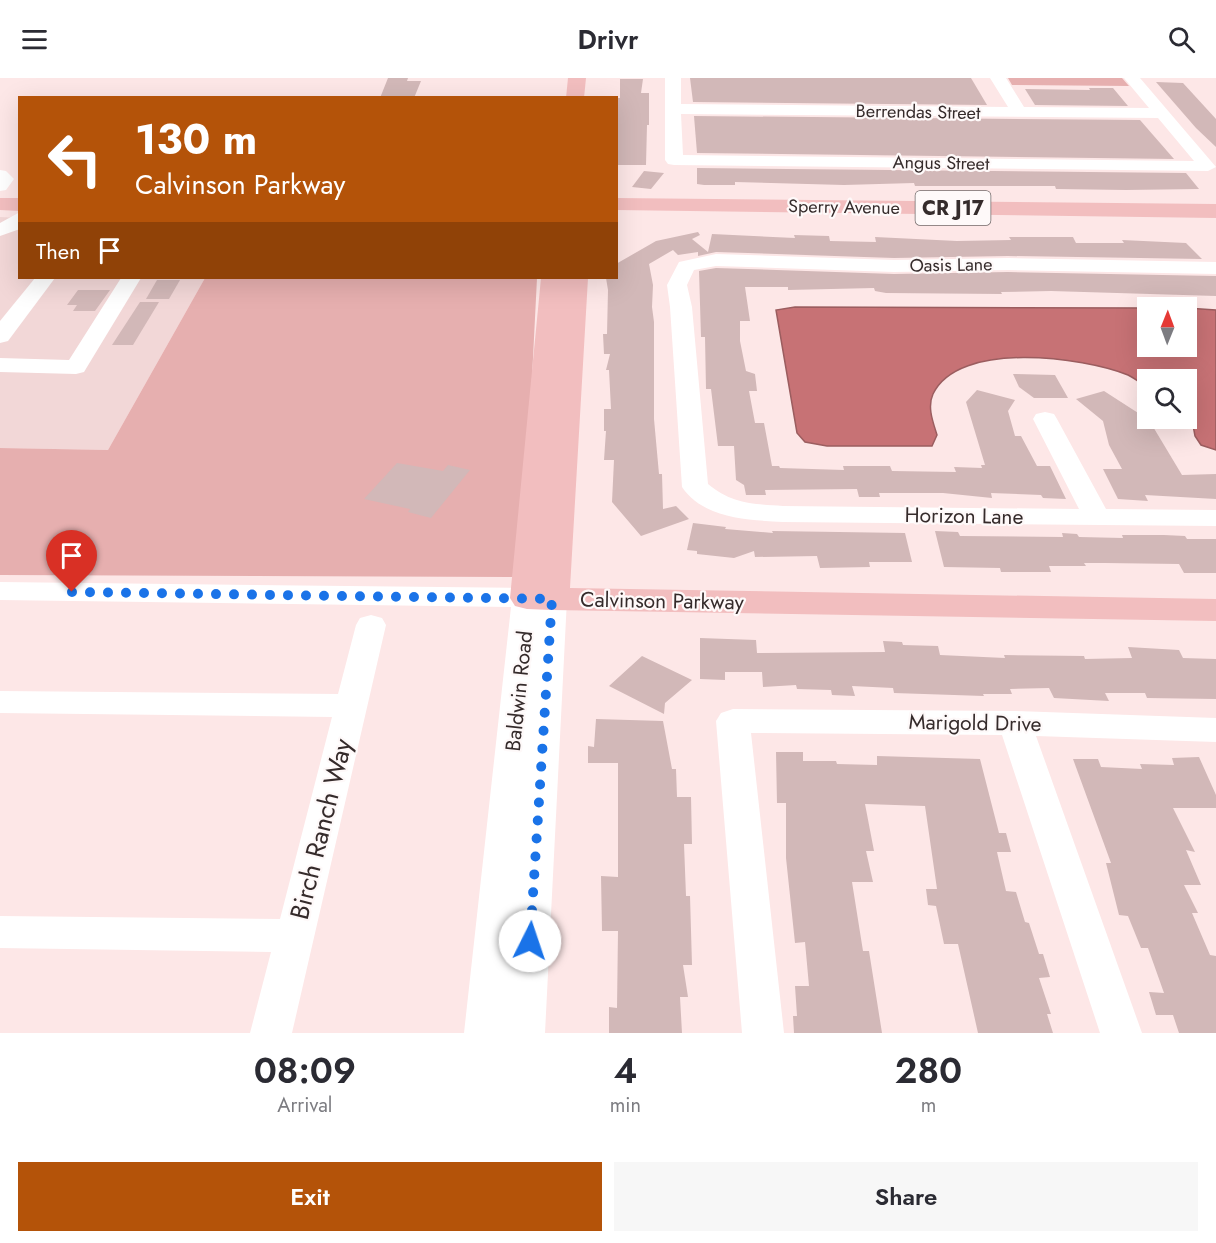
<!DOCTYPE html>
<style>
:root{--surface:#fff;--page:#f7f7f7;--text:#2b2b33;--muted:#7c7c81;--accent:#b45309}
body{margin:0;font-family:Jost,sans-serif;background:var(--page);color:var(--text);height:100vh;display:flex;flex-direction:column;font-size:22px;white-space:nowrap}
*{box-sizing:border-box;margin:0}
p{font-size:20px;color:var(--muted)}
.icon{flex:none;width:33px;height:33px;fill:none;stroke:currentColor;stroke-width:2;stroke-linecap:round;stroke-linejoin:round}
.map{position:relative;height:955px;overflow:hidden}
.drawer{display:flex;flex-direction:column;background:var(--surface);flex:1}
.drawer>*{flex:none}
.banner{position:absolute;left:18px;top:18px;width:600px;height:183px;border-radius:0px;box-shadow:0 6px 24px #0002;background:#b45309;color:#fff;overflow:hidden}
.needle{width:39px;rotate:1deg}
.controls{position:absolute;left:1137px;top:219px;display:grid;gap:12px}
.controls a{display:grid;place-items:center;width:60px;height:60px;border-radius:0px;background:var(--surface);box-shadow:0 6px 24px #0002;font-size:30px}
.pin{position:absolute;display:grid;place-items:center;width:51px;height:51px;color:#fff;margin:-62px -26px;border-radius:50% 50% 50% 0;rotate:-45deg;box-shadow:0 0 6px #0007}
.pin .icon{rotate:45deg}
.me{position:absolute;width:66px;margin:-33px;rotate:4deg;stroke-linejoin:round;filter:drop-shadow(0 0 4px #0008)}
.turn{display:flex;align-items:center;gap:21px;height:126px;padding:0 18px;font-size:27px}
.turn .icon{width:78px;height:78px;stroke-width:2.5}
.turn b{display:block;font-size:42px;line-height:51px}
.then{display:flex;align-items:center;height:57px;padding:0 18px;background:#0003;gap:12px;font-size:22px}
.eta{display:flex;justify-content:space-evenly;align-items:center;height:102px;text-align:center}
.eta b{font-size:36px;font-weight:600;line-height:42px}
.action{display:flex;gap:12px;margin-top:auto;padding:12px 18px}
.action a{flex:1;height:69px;border-radius:0px;background:var(--accent);color:#fff;font-size:24px;font-weight:600;line-height:69px;text-align:center}
.action a+a{background:var(--page);color:var(--text)}
header{display:flex;justify-content:space-between;align-items:center;height:78px;padding:0 18px;background:var(--surface);font-size:27px;font-weight:600}
.map>svg:first-child{display:block}
</style>
<header><svg class="icon" aria-label="menu" viewBox="0 0 24 24"><path d="M4 6h16M4 12h16M4 18h16"/></svg>Drivr<svg class="icon" aria-label="search" viewBox="0 0 24 24"><circle cx="10" cy="10" r="6"/><path d="M15 15l6 6"/></svg></header>
<div class="map">
<svg width="1216" height="955" viewBox="0 0 1216 955">
<rect width="100%" height="100%" fill="#fde7e7"/>
<!-- built -->
<path fill="#f2d7d7" d="M0 139 19 140 20 200H205L108 372 0 370Z"/>
<!-- green -->
<g fill="#e6afaf">
<path d="M1008 0H1122L1129 8 1012 7Z"/>
<path d="M205 200H537L522 499 0 497V370L108 372Z"/>
</g>
<!-- water -->
<path fill="#c77275" stroke="#9b5d5f" stroke-width="1.5" d="M795 229 1147 230 1148 268H1186L1187 230 1216 232V372L1201 367 1195 358 1193 347 1187 337 1186 302H1148L1147 309C1141 305 1134 300 1128 297 1083 279 959 262 933 316 927 329 933 344 937 357L932 368H827L805 364 797 355 776 232Z"/>
<!-- building -->
<g fill="#d2b8b8">
<path d="M388 0H408L407 3H421L414 20H380Z"/>
<path d="M690 0H971L987 27 693 24Z"/>
<path d="M620 1H643L641 15H649V47H647L646 87H616V20H620Z"/>
<path d="M1156 4 1183 5 1216 41V69L1196 50Z"/>
<path d="M1089 10H1113L1128 28 1035 27 1025 11 1090 12Z"/>
<path d="M694 38 1140 42 1174 81 697 75Z"/>
<path d="M697 90 1186 95 1199 111 1126 112 1056 111 1055 108H915L914 105 844 107 735 104V107H704L697 106Z"/>
<path d="M644 93 664 95 651 111 632 109Z"/>
<path d="M698 154 700 157 692 161 708 174 712 156 795 160 794 157 829 158 830 163 876 164 875 159 957 163 1011 162 1009 159H1073L1076 165H1124L1122 162 1186 165 1202 181 1008 178 894 180 716 174 698 178V174L678 177 673 172 649 186 653 207 652 229 654 244V341L659 396H662L663 431 676 428 689 441 641 458 612 424 614 382H604L606 353H604V331H611L609 292H606L610 276H604L603 256H607L608 212 606 200H616V186L656 163Z"/>
<path d="M716 190 894 196 1008 194 1216 198V218L1051 213 1001 214 1002 216 886 215 875 213 874 210 788 212V209H745L750 243H740V263L746 293 755 296 757 313H749L755 345H764L772 388H779L780 390 844 392 843 388H890L892 393 956 394 954 389 982 390 981 387H985L966 324 977 312 1015 322 1008 333 1015 358H1021L1037 388H1050L1066 421 1043 420 1041 417 991 415 992 420 943 415H879L880 419H859L857 411 765 412 766 417H746L744 407 736 402 734 368H718L711 311H706L705 259H701L699 193Z"/>
<path d="M157 202H180L169 221H146Z"/>
<path d="M78 212H110L95 233H73L77 227H67Z"/>
<path d="M140 224H159L133 267H112Z"/>
<path d="M1013 296 1055 297 1068 320H1034L1019 309Z"/>
<path d="M1104 313 1149 342 1182 397 1216 396V421L1145 417 1148 423 1118 421 1103 391H1122L1109 367 1103 343 1076 321Z"/>
<path d="M397 385 443 393 448 387 470 392 431 440 408 434 410 431 364 421Z"/>
<path d="M693 445 726 449 725 451 773 455 772 453 905 455 912 484H869L870 489 820 490 817 478 755 479 754 473 734 480 697 476V473L687 472Z"/>
<path d="M935 453 958 454 960 458 1063 459 1062 455 1077 456 1079 459 1123 460 1122 457H1164L1185 458 1187 461H1216V495H1184L1179 486 1105 485H1084L1086 488H1049L1051 494H1001L1000 490 944 489Z"/>
<path d="M700 560 756 562 757 575 885 574 883 563 902 564 903 567 938 568 940 577 1005 580 1004 577 1084 578 1085 581 1132 580 1128 569 1179 572 1183 580 1216 581V621L1147 620 1145 615H1105L1109 623 1054 620 1049 610 1010 611 1012 616H983L984 618 894 615 893 610 852 608 855 618 832 617 831 612 797 611 796 607 763 609 762 594H725V602L700 601Z"/>
<path d="M642 578 692 602 665 625 664 636 609 608Z"/>
<path d="M596 641 663 643 672 691H676L677 719H691L692 766H684L686 818H690L692 887H683L688 919H680L682 955H609V929L617 930 618 853H602L601 798 618 799V685H588V668L594 669Z"/>
<path d="M776 674H803V683H836L837 686 877 687V678L980 681 999 755H1006L1011 774H997L1006 813 1016 814 1025 844 1029 845 1039 876H1043L1050 899 1039 900 1051 936H1047L1053 955H978L958 866H944L936 828 928 827 926 811H937L925 728 865 726 874 773H866L873 804H852L863 873H869L882 955H794L793 938H797L795 908H809L805 864 795 865 786 780V725H777Z"/>
<path d="M1199 679 1216 717V730H1173L1195 774 1186 772 1201 807H1184L1198 835H1192L1210 877 1216 878V955H1179L1173 937H1156L1149 914 1164 915 1148 870H1141L1128 838 1119 837 1106 785H1111L1073 681H1098L1101 689 1142 691 1140 686 1174 687 1172 680Z"/>
</g>
<g fill="none" stroke-linecap="round" stroke-linejoin="round">
<!-- minor -->
<g fill="#fff" fill-rule="evenodd">
<path d="M665 0H681V26L1008 29 990 0H1006L1024 29 1149 30 1124 0H1140L1216 89 1208 93 674 87 668 86 665 82ZM681 36 1158 40 1194 83 683 77Z"/>
<path d="M0 92 6 93 14 101 6 112 0 113Z"/>
<path d="M20 134V151L0 158V145Z"/>
<path d="M716 176 894 182 1008 180 1216 184V196L1008 192 894 194 716 188 694 192 687 207 692 229 708 406C732 426 753 426 783 428L1079 431 1033 341 1036 336 1045 334 1054 336 1057 341 1106 431 1216 432V448L783 444C748 442 704 441 682 409L670 229 667 207 679 184Z"/>
<path d="M35 200H55L8 263 0 265V243Z"/>
<path d="M121 200H141L84 294 76 296 0 294V280L69 282Z"/>
<path d="M0 504 527 510 537 513 540 517 552 511 563 514 567 521 545 955H464L511 529 0 522Z"/>
<path d="M371 537 382 540 386 547 292 955H250L271 874 0 870V838L280 841 332 639 0 635V613L338 616 356 547 360 540Z"/>
<path d="M733 631 1015 633 1216 640V664L1036 658 1142 955H1100L1002 657 751 655 784 955H742L716 643 721 635Z"/>
</g>
<!-- major -->
<g fill="#f2bebf" fill-rule="evenodd">
<path d="M568 0H586L584 20H566Z"/>
<path d="M0 120H20V133L0 132Z"/>
<path d="M616 120 1216 126V140L616 132Z"/>
<path d="M541 200H588L570 510 1216 521V543L552 532 527 531 515 528 510 520Z"/>
</g>
</g>
<g fill="none" stroke-linecap="round" stroke-linejoin="round">
<!-- route -->
<path stroke="#1a73e8" stroke-width="10" stroke-dasharray="0 18" d="M72 514 552 521 530 863"/>
</g>
<g text-anchor="middle" dominant-baseline="central" stroke-width="4.5" stroke-linejoin="round" paint-order="stroke">
<!-- far-street labels -->
<g font-size="18" fill="#352b2b" stroke="#fef9f9">
<text transform="translate(918 34) rotate(1)">Berrendas Street</text>
<text transform="translate(941 85) rotate(1)">Angus Street</text>
<text transform="translate(844 129) rotate(1)">Sperry Avenue</text>
<text transform="translate(951 187) rotate(-1)">Oasis Lane</text>
</g>
<!-- shield labels -->
<rect fill="#fef9f9" stroke="#716969" stroke-width="1.5" x="915.5" y="113" width="75" height="34" rx="4.5"/>
<g font-size="20" font-weight="bold" fill="#352b2b">
<text x="953" y="130">CR J17</text>
</g>
<!-- street labels -->
<g font-size="21" fill="#352b2b" stroke="#fef9f9">
<text transform="translate(964 438) rotate(1)">Horizon Lane</text>
<text transform="translate(662 523) rotate(1)">Calvinson Parkway</text>
<text transform="translate(519 613) rotate(-84)">Baldwin Road</text>
<text transform="translate(975 645) rotate(1)">Marigold Drive</text>
</g>
<!-- near-street labels -->
<g font-size="26" fill="#352b2b" stroke="#fef9f9">
<text transform="translate(321 751) rotate(-76)">Birch Ranch Way</text>
</g>
</g>
</svg>
<div class="controls">
<a><svg class="needle" viewBox="-14 -14 28 28"><path d="M0-13l5 13h-10z" fill="#e53935"/><path d="M0 13l5-13h-10z" fill="#7c7c81"/></svg></a>
<a><svg class="icon" aria-label="search" viewBox="0 0 24 24"><circle cx="10" cy="10" r="6"/><path d="M15 15l6 6"/></svg></a>
</div>
<div class="pin" style="left:72px;top:514px;background:#d93025"><svg class="icon" aria-label="arrive" viewBox="0 0 24 24"><path d="M6 21V4h12l-3 4 3 4H6"/></svg></div>
<svg class="me" style="left:530px;top:863px" viewBox="-20 -20 40 40"><circle r="19" fill="#fff"/><path d="M0-13L10 11 0 6-10 11z" fill="#1a73e8"/></svg>
<div class="banner">
<div class="turn"><svg class="icon" aria-label="left" viewBox="0 0 24 24"><path d="M17 20v-9H6M10 6l-5 5 5 5"/></svg><div><b>130 m</b>Calvinson Parkway</div></div>
<div class="then">Then<svg class="icon" aria-label="arrive" viewBox="0 0 24 24"><path d="M6 21V4h12l-3 4 3 4H6"/></svg></div>
</div>
</div>
<section class="drawer">
<div class="eta">
<div><b>08:09</b><p>Arrival</p></div>
<div><b>4</b><p>min</p></div>
<div><b>280</b><p>m</p></div>
</div>
<div class="action"><a>Exit</a><a>Share</a></div>
</section>
